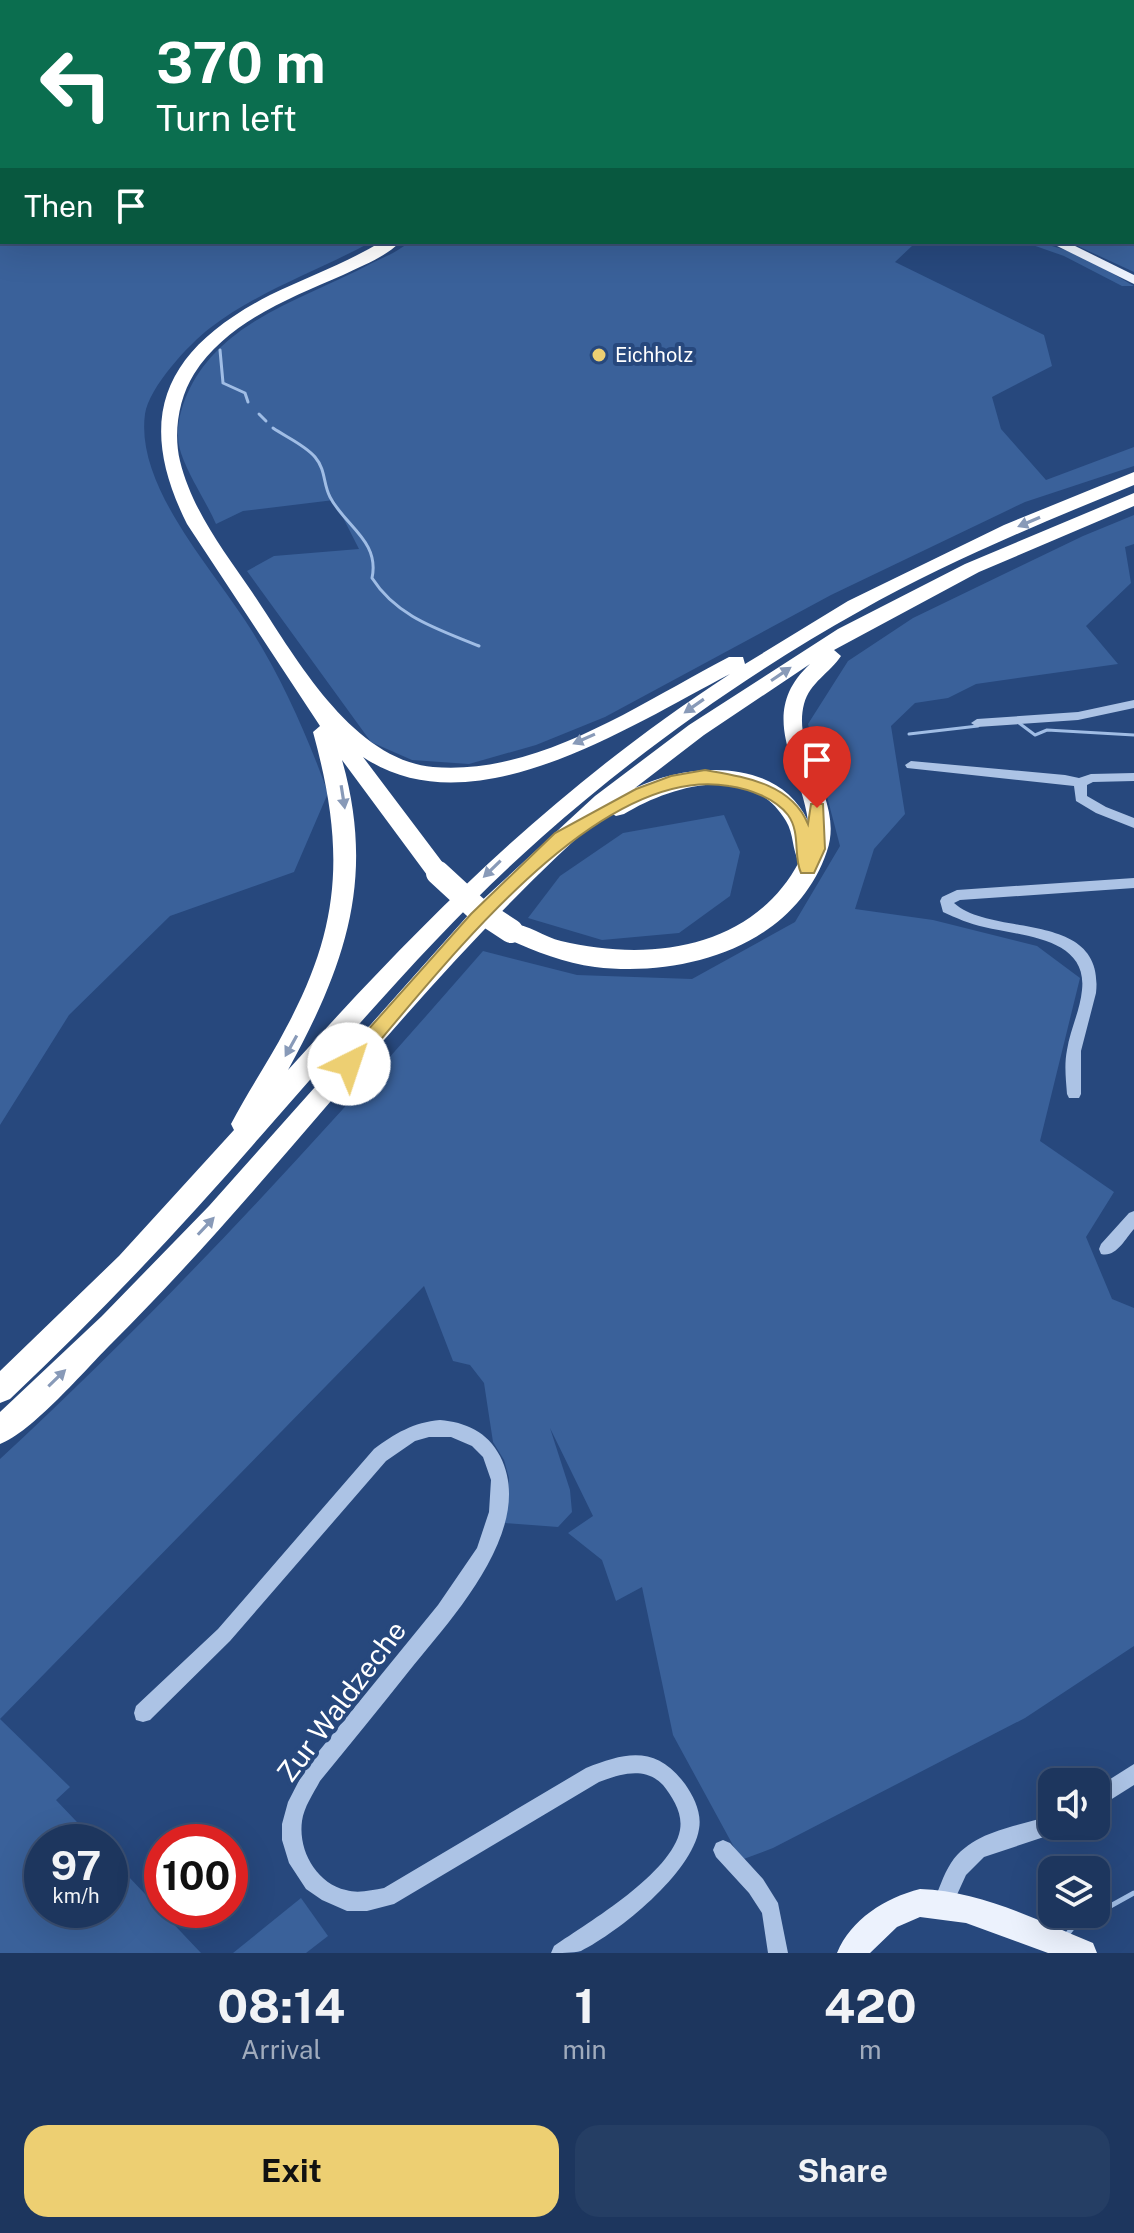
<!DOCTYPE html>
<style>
:root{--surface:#1d365e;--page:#253e64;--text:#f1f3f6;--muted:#a0abbc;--line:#3b5073;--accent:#edcf72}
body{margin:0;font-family:"Public Sans",sans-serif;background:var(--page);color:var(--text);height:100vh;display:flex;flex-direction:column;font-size:30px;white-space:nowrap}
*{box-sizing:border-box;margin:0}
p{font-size:26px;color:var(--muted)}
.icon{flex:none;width:44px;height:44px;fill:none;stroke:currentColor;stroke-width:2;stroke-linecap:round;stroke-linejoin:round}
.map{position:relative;height:1953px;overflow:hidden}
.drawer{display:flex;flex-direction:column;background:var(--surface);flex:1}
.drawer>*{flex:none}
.top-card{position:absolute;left:0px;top:0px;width:1134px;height:244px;box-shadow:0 8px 32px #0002,0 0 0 2px var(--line);background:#0b6e4f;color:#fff;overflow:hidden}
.controls{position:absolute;left:1038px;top:1768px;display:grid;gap:16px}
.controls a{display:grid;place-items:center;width:72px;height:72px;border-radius:16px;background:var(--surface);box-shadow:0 8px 32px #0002,0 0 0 2px var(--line);font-size:40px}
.speed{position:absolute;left:24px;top:1824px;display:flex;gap:16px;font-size:40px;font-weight:700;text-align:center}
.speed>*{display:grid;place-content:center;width:104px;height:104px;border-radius:50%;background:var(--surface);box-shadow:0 8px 32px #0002,0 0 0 2px var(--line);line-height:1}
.speed small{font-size:20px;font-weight:400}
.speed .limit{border:12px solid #d22;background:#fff;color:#111}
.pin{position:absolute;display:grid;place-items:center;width:68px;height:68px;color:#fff;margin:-82px -34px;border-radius:50% 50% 50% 0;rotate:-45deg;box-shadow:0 0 8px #0007}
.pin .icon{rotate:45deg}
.me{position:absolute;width:88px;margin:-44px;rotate:41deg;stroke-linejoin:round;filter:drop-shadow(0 0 6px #0008)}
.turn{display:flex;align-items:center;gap:28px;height:168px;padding:0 24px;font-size:36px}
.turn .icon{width:104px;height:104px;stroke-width:2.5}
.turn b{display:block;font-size:56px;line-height:68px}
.then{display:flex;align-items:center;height:76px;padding:0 24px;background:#0003;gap:16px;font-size:30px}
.eta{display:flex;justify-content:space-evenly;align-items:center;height:136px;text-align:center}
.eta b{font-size:48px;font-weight:700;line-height:56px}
.primary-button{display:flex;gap:16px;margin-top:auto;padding:16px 24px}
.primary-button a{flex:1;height:92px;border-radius:24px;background:var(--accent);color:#111;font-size:32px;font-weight:700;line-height:92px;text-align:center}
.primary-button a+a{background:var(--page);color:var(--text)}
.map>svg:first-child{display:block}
</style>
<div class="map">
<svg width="1134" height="1953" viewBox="0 0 1134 1953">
<rect width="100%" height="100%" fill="#27487d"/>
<!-- green -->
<g fill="#3a619a">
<path d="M0 0H1134V272L1069 242H1132V2H2V16Z"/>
<path d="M0 181 2 242H371C318 271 258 291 210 328 189 344 149 387 145 414 135 487 214 570 250 628 283 680 307 735 328 793L294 872 170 916 69 1015 0 1125Z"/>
<path d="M409 242H905L913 245 895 262 1044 335 1052 366 992 397 1001 429 1046 480 1134 447V466L1025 502 831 595 605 717 536 745 469 764 412 760 371 742 247 571 274 556 359 549 334 500 243 511 216 524C206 501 189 477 181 453 174 432 180 408 190 388 226 318 307 298 372 263 385 257 399 251 409 242Z"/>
<path d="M1024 242C1063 242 1101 267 1134 286H1122L1064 256Z"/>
<path d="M1134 515V544L1125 547 1131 583 1086 626 1118 664 976 684 948 698 915 703 891 726 905 814 874 849 855 909 933 920 1037 946 1080 978 1040 1141 1114 1192 1086 1237 1112 1299 1134 1308V1646L1025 1718 773 1848 741 1860 673 1735 642 1587 616 1601 602 1560 568 1533 593 1516 550 1428 570 1490 572 1512 558 1527 505 1523 509 1478 504 1460 493 1442 484 1383 470 1365 453 1361 424 1286 0 1719 70 1787 56 1800 96 1842H42V1910H110V1857L201 1953H0V1459C172 1300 329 1128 483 951L577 975 692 979 795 922 840 846 808 724 848 661 913 618 1083 536Z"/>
<path d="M724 815 740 852 730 896 679 933 602 940 528 918 560 876 623 833Z"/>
<path d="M301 1898 328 1936 306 1953H233Z"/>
</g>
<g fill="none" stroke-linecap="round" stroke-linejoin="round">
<!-- stream-far1 -->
<g stroke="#a0bde5" stroke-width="3">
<path d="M220 350 223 383 245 393 248 402"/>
<path d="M259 414 266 421"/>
<path d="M273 428C286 437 305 445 315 457 326 470 323 484 330 497 345 526 380 541 372 578 397 617 438 629 479 646"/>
<path d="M1019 723 1035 735 1047 730 1134 735"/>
<path d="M909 734 978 726"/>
</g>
<!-- stream -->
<g stroke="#a0bde5" stroke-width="5">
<path d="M1096 1914 1134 1893"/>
<path d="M1066 1936 1073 1927 1096 1914"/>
</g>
<!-- minor -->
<g fill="#acc3e5" fill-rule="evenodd">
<rect x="0" y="142" width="2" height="6"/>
<path d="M1134 700V708L1078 720 977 727 971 723 977 719 1078 712Z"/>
<path d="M911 761 1065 775 1079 778 1091 774 1134 773V781L1093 782 1087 785V796L1106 807 1134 818V828L1096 813 1076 801 1074 786 907 768 905 765Z"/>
<path d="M1134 878V888L960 900 954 903C992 938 1105 909 1096 993L1081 1051V1094L1079 1098H1069L1067 1094C1066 1080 1064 1065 1067 1050 1070 1030 1080 1011 1082 990 1088 937 1020 936 984 927 970 924 956 918 943 912L940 901 942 897 957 890Z"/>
<path d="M1134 1211V1229C1125 1239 1116 1258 1101 1254L1099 1249 1101 1244 1129 1213Z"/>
<path d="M440 1420C465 1422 488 1432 500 1456 537 1528 451 1619 409 1671 380 1708 350 1744 320 1781 313 1794 304 1807 302 1821 298 1850 316 1883 346 1890 358 1894 372 1890 384 1888L586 1768C626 1752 656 1745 685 1784 694 1797 702 1813 699 1829 692 1873 619 1932 581 1951 573 1953 560 1953 551 1953L554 1946C589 1922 672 1873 680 1830 683 1813 673 1798 663 1785 645 1766 620 1774 599 1782L394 1904 367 1911H347L322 1900 306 1889 289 1863 282 1840V1824L288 1802 306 1767 438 1605 477 1548 489 1512 491 1480 483 1457 472 1446 451 1437H429L415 1441 386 1461 230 1641 150 1720 143 1722 136 1720 134 1713 136 1706 218 1629 374 1449C394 1434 414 1422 440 1420Z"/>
<path d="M1134 1764V1785L1096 1809V1788Z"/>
<path d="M1052 1815V1826H1061L1059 1832 984 1857 966 1875 950 1910 943 1913 936 1910 933 1903C939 1890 943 1875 951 1863 973 1830 1018 1827 1052 1815Z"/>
<path d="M723 1840 730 1843 763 1879 778 1903 788 1953H768L762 1913 749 1893 716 1857 713 1850 716 1843Z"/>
</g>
<!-- major -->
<g fill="#ecf2fd" fill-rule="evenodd">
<rect x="0" y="19" width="2" height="6"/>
<path d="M1049 242H1067L1134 275V284Z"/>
<path d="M920 1889C981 1891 1037 1920 1093 1943L1097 1953H1048L966 1923 920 1917 897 1927 870 1953H837C851 1919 885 1898 920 1889Z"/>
</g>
<!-- highway -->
<g fill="#fff" fill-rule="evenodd">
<path d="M381 242H400C386 257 361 266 343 275 290 298 227 322 194 374 179 398 173 432 180 461 192 510 224 551 252 592 294 654 350 759 433 767 538 776 640 703 729 657H743L745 664 848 601 1004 525 1134 472V485C1041 523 947 562 860 611 747 674 638 752 542 837 439 928 350 1035 259 1138 180 1229 98 1316 10 1399L0 1403V1371L119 1256 234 1130 231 1124C248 1091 269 1061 286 1028 343 923 344 845 313 732L320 726 187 524C133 416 165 349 270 295 307 277 346 263 381 242ZM730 674C555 788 427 916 288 1070 345 966 376 879 342 760L430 879 438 881 449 873 446 867 363 757C473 831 631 725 730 674Z"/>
<path d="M1134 493V506L979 572 834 650 841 656C830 673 810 682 804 704 791 754 845 799 827 851 795 946 685 978 595 967 563 963 532 950 503 937L499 931 503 925C522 919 542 937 561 941 649 962 752 950 799 862 792 850 794 834 786 821 751 761 670 786 624 814L616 816 607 811C424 971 284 1172 112 1343 86 1369 31 1433 0 1444V1412L102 1316 209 1206 478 904 595 796 689 725 838 629 965 564ZM810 664C756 714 800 763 808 821 778 757 689 762 635 788L704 735Z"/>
</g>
<!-- highway-bridge -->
<path stroke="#fff" stroke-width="24" d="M438 873 476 908 511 931"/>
</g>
<!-- one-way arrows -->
<defs><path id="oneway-solid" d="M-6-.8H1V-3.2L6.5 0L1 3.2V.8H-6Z" transform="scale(2)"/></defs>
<g fill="#889ab8">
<use href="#oneway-solid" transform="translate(1029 522) rotate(157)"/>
<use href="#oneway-solid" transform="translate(781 674) rotate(-34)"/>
<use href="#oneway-solid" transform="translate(694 706) rotate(145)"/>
<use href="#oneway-solid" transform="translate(584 739) rotate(156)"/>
<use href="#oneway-solid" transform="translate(343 797) rotate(81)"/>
<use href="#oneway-solid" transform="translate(492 869) rotate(136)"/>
<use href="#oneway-solid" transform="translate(291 1046) rotate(119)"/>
<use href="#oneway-solid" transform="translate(206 1226) rotate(-47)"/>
<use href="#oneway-solid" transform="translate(57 1378) rotate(-44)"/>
</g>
<!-- route -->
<path fill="#edcf72" stroke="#9a874a" stroke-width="2" d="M705 770C744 777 791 783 808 824L811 804H823L825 849 814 873H801C793 856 801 833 788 815 775 798 749 789 729 786 594 762 435 978 355 1070H342V1059L471 914 555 833 636 789 671 776Z"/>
<!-- markers -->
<circle fill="#edcf72" stroke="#27487d" stroke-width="3" cx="599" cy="355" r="8"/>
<g text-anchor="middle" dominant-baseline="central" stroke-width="8" stroke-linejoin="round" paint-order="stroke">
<!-- far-poi labels -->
<g font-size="20" fill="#fff" stroke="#27487d" text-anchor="start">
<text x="615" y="355">Eichholz</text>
</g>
<!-- near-street labels -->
<g font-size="28" fill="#fff" stroke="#27487d">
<text transform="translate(341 1701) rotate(-53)">Zur Waldzeche</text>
</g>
</g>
</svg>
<div class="controls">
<a><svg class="icon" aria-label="sound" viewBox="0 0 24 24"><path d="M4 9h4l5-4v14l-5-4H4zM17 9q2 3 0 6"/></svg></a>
<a><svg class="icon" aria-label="layers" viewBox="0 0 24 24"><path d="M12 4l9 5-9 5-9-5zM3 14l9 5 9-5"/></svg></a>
</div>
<div class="speed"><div>97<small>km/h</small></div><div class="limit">100</div></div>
<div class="pin" style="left:817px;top:808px;background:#d93025"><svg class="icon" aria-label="arrive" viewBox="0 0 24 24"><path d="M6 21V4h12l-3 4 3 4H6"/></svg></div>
<svg class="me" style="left:349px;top:1064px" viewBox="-20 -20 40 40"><circle r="19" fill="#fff"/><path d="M0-13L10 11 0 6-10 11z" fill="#edcf72"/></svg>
<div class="top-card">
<div class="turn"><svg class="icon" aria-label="left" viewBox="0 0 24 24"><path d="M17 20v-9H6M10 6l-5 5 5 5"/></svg><div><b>370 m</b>Turn left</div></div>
<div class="then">Then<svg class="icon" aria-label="arrive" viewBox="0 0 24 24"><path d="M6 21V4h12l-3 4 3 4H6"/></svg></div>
</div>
</div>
<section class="drawer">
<div class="eta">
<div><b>08:14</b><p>Arrival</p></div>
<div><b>1</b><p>min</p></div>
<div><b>420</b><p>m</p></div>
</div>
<div class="primary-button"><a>Exit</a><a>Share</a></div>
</section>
